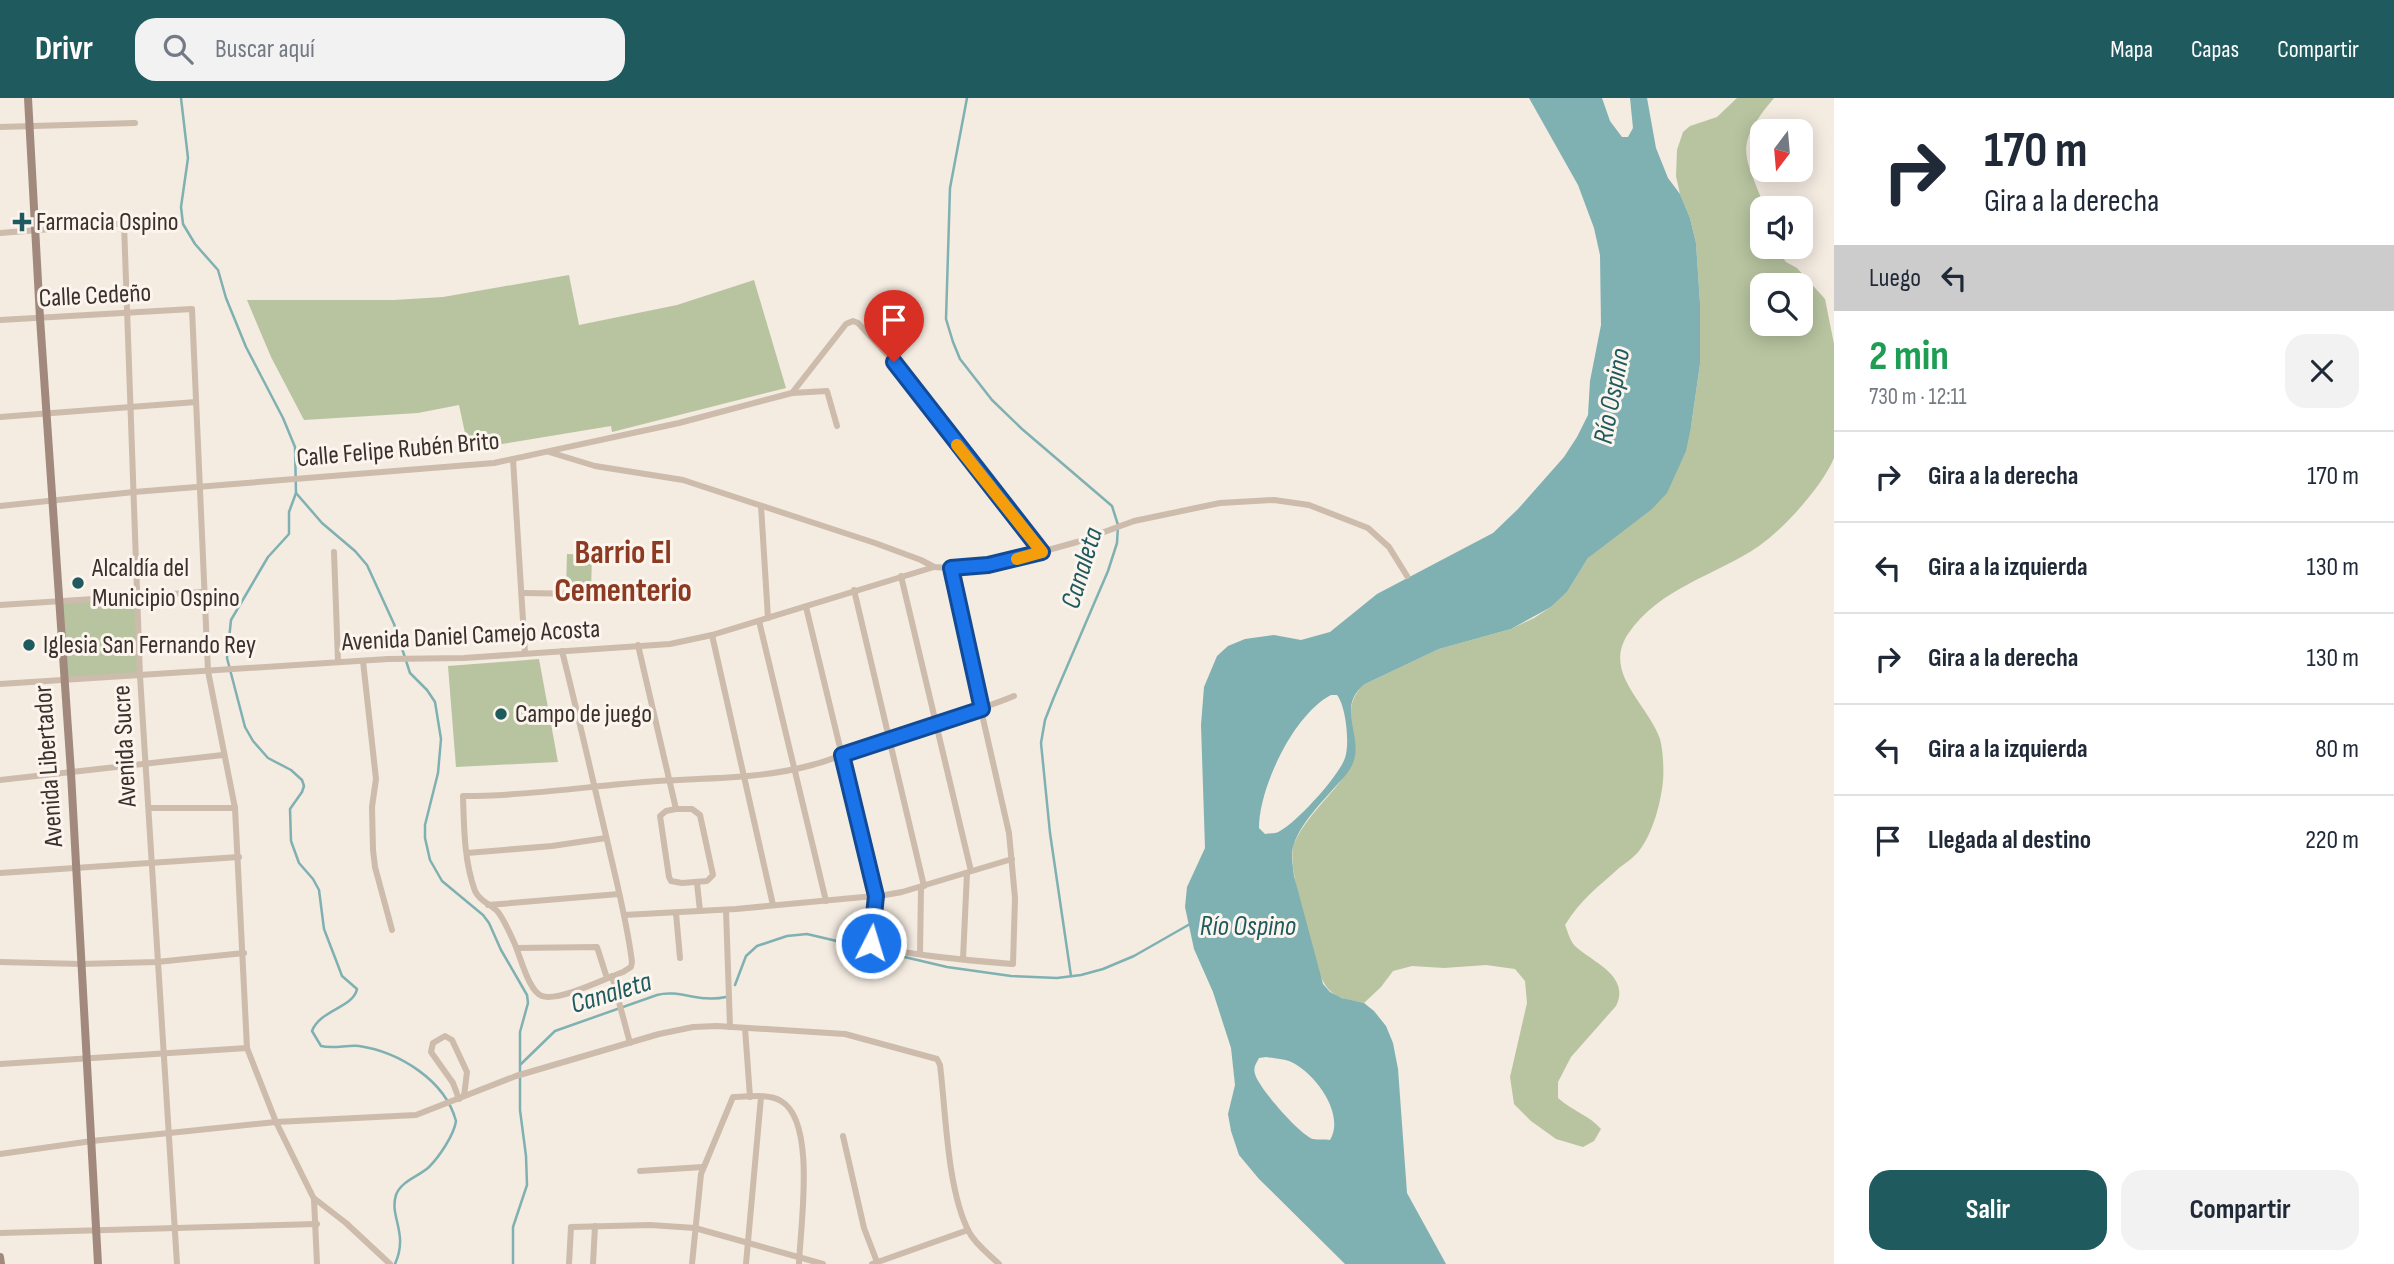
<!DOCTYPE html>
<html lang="es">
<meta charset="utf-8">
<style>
:root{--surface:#fff;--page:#f2f2f3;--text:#1f2937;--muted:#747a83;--line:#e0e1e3;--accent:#1f5a5e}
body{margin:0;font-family:"Sofia Sans Condensed",sans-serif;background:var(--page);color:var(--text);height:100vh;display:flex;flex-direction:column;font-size:26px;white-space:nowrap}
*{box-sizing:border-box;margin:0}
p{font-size:23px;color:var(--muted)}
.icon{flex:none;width:38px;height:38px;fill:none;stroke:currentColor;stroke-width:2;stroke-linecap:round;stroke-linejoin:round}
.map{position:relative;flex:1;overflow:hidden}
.drawer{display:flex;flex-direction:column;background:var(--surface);width:560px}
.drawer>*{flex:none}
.guide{background:#fff;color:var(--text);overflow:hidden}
.needle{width:46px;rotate:196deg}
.tools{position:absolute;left:1750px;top:21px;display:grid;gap:14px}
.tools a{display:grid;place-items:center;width:63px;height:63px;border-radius:14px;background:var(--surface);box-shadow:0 4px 18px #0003;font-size:35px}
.pin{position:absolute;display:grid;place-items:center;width:60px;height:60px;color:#fff;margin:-72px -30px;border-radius:50% 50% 50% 0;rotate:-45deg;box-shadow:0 0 7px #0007}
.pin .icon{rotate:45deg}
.me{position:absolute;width:77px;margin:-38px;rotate:5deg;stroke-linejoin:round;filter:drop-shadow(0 0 5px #0008)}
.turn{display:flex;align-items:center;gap:24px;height:147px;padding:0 35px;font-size:32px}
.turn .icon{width:91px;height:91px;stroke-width:2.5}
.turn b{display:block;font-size:49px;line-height:60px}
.then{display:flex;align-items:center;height:66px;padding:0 35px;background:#0003;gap:14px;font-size:26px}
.round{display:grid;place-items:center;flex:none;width:74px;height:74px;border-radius:21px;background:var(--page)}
.overview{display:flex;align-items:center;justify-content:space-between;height:119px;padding:0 35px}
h1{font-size:42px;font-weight:700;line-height:52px;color:#1e9e55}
.button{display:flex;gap:14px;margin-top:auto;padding:14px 35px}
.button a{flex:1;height:80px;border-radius:21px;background:var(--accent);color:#fff;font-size:28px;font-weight:700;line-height:80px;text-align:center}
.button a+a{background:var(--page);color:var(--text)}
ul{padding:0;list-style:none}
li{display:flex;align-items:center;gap:21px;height:91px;padding:0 35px;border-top:2px solid var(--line)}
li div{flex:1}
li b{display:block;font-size:26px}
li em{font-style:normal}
header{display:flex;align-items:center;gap:42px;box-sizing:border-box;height:98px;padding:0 35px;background:var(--accent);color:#fff}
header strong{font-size:33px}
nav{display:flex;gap:38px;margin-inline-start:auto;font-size:24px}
.search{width:490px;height:63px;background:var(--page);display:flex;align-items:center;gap:18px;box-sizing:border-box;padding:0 24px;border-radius:21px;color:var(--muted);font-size:26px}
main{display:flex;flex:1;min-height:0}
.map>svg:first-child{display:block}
</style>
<header>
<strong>Drivr</strong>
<div class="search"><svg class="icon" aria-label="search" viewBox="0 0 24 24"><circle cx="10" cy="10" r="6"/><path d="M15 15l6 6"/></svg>Buscar aquí</div>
<nav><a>Mapa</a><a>Capas</a><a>Compartir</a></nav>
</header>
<main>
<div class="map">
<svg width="1834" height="1166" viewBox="0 0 1834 1166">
<rect width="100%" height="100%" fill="#f4ebe1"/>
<!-- green -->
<g fill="#b8c4a0" fill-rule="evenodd">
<path d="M1737 0H1774C1733 49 1744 55 1765 110H1762V149H1775L1786 164 1797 170 1825 201 1834 246V360C1823 387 1784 431 1759 448 1715 478 1660 489 1628 536 1602 575 1648 606 1660 641 1663 652 1664 671 1663 683 1661 704 1653 735 1639 753 1634 759 1626 765 1619 770 1598 789 1580 802 1565 827 1568 834 1570 843 1575 848 1592 864 1631 878 1616 908L1571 959 1558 984V1000C1572 1013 1589 1017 1601 1031L1594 1043 1583 1049 1556 1041 1531 1023 1514 1006 1510 979 1527 905 1525 883 1515 871 1486 867 1444 870 1412 868 1393 873 1381 889 1364 905C1340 900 1328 899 1319 874 1312 846 1288 775 1293 749 1296 738 1305 726 1312 717 1328 697 1347 681 1354 656 1356 650 1354 646 1353 640 1349 620 1348 599 1365 586L1439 551 1511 531 1534 520 1551 509 1567 494 1588 460 1604 446 1691 329 1700 266V205L1696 145 1690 120 1680 96 1676 78 1677 52 1683 34 1690 28 1717 19ZM1762 187H1801V226H1762Z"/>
<path d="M569 177 579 227 677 207 754 182 786 290 612 334 611 328 502 346 468 349 459 307 418 315 304 322 271 259 247 202H394L443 199Z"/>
<path d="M567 456 592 457 591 493 566 492Z"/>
<path d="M137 499 140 578 64 582 60 504Z"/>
<path d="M539 561 558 664 456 669 448 568Z"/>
</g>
<!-- water -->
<path fill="#7fb0b2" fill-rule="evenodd" d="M1529 0H1602L1610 23 1622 39H1628L1633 30 1630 0H1647L1656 50 1668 80 1680 96 1690 120 1696 145 1700 205V266L1691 329 1686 353 1667 395 1652 411 1588 460 1567 494 1551 509 1511 531 1439 551 1365 586C1336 608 1362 636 1354 662 1351 673 1342 681 1335 689 1321 705 1301 725 1294 746 1290 756 1293 767 1294 778L1323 886 1330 894 1342 900 1364 905 1374 913 1386 928 1393 945 1398 971 1407 1095 1446 1166H1345L1259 1081 1239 1057 1231 1033 1228 1016 1235 987 1231 950 1213 894 1194 851 1185 809 1187 789 1205 750 1201 627 1204 589 1217 558 1228 548 1245 541 1274 537 1301 542 1330 534 1377 496 1493 435 1518 411 1564 359 1577 339 1588 317 1590 283 1601 227 1600 157 1594 130 1578 87ZM1331 597H1337C1346 608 1350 646 1345 660 1339 678 1297 724 1280 733 1276 736 1270 735 1265 736L1259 730C1259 689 1294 616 1331 597ZM1266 959C1274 960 1282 961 1289 963 1314 973 1346 1016 1330 1042 1325 1041 1318 1042 1313 1041 1300 1037 1258 989 1255 976 1253 969 1256 966 1259 960Z"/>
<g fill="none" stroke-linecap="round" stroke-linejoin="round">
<!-- stream -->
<g stroke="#7fb0b2" stroke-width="2.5">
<path d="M181 0 188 60 181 109 183 126 195 146 218 172 226 200 246 249 283 320 295 349 296 395 289 414V436L268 459 231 522 227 560 245 629 253 643 268 660 291 672 302 682 304 688 302 694 290 711 291 743 299 765 313 781 319 792 324 831 339 870 342 878 357 891C354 909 320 912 312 933L321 948C333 951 346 947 359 948 399 954 445 982 456 1023 454 1037 439 1059 429 1069 418 1079 401 1083 396 1097 389 1119 409 1135 395 1166"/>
<path d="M967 0 950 90 946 221 953 244 960 261 992 302 1022 331 1112 408 1118 427 1117 445 1108 473 1054 599 1045 622 1041 645 1050 735 1071 878"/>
<path d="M296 395 322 425 355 453 367 467 394 526 410 575 427 592 435 604 441 641 438 675 425 727V740L430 762 442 783 483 817 489 825 501 852 527 897 528 905 520 934V1012L526 1058 527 1087 513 1129V1166"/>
<path d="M735 887 746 858 757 848 787 838 807 836 947 869 1011 878 1057 880 1081 877 1103 871 1134 858 1190 826"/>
<path d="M521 966 555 933 657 897C679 891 700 905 726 899"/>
</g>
<!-- minor -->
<g stroke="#cdbbac" stroke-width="6">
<path d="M0 29 135 25"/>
<path d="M124 126 140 578 177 1166"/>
<path d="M0 135 168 122"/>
<path d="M0 222 192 211 208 573 235 710 247 950 276 1024 314 1101 317 1166"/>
<path d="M792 295 846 226 853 223 858 225 904 275 1042 454"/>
<path d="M0 319 196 304"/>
<path d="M549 354 595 368 683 382 875 445 921 462 934 469 951 470 1012 462 1077 444 1134 423 1220 405 1274 402 1309 407 1368 430 1389 449 1407 478"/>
<path d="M513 361 525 555"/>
<path d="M0 408 134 394 494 365 679 325 792 295 827 293 837 328"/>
<path d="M761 408 768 520"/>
<path d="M334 454 338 564"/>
<path d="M901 478 971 773"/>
<path d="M854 492 924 788"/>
<path d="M522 495 590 496"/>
<path d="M0 507 203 494"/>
<path d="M806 509 876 798 871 845C886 856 988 864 1013 866L1015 800 1009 735 956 502 951 470"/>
<path d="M759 523 826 803"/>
<path d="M712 537 773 807"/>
<path d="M638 547 676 711"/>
<path d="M562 553C578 616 592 679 607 742 616 782 627 823 632 864L631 869 623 874C607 880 558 904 542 898 528 893 520 856 513 842 509 833 504 822 498 814 491 806 480 804 475 793 464 763 464 729 463 698 520 698 576 690 633 685 693 679 754 683 812 667 833 662 852 652 873 645 920 629 968 617 1014 598"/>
<path d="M363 563 376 681 372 709 373 752 375 769 392 832"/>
<path d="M0 586 388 561 464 560 670 546 712 537 934 469"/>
<path d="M0 682 223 657"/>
<path d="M149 710H235"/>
<path d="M676 711H692L700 717 713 777 707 783 682 785 671 783 669 779 660 718 666 713Z"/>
<path d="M467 755 552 748 606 740"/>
<path d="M0 775 239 759"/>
<path d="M697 785 700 813"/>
<path d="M488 807 619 796"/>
<path d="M726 812 730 929"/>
<path d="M676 815 680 860"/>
<path d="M624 817 736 811 885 797 902 794 1012 761"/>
<path d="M517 850 597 849 607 880"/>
<path d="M920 856 921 789"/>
<path d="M963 861 967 775"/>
<path d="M0 864 81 866 157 864 244 855"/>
<path d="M612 878 630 945"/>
<path d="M745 930 750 999"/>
<path d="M0 966 247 950"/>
<path d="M459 1001 453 985 431 954 433 945 445 938 452 942 467 974 464 998"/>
<path d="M843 1038 864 1130 877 1164"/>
<path d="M0 1056 92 1043 276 1024 416 1017 516 978 659 936 693 929 717 928 845 936 937 961 940 967C946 1015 947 1092 969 1134 976 1147 989 1156 999 1166"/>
<path d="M640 1073 703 1069"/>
<path d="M315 1101 346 1125 390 1166"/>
<path d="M0 1135 317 1126"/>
<path d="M569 1166 571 1129 650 1127 695 1130 823 1166"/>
<path d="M593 1166 595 1128"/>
<path d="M692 1166 701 1076 733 999C747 999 769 995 781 1003 817 1024 800 1130 799 1166"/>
<path d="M746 1166 761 999"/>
<path d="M872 1166 968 1132"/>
</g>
<!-- secondary -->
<g stroke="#a18a7d" stroke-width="8">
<path d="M28 0 40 220 71 675 98 1166"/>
<path d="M0 1159 1 1166"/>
</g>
</g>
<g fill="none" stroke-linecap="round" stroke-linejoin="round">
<defs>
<path id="route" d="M871 845 876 798 842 657 982 611 951 470 988 467 1042 454 894 264"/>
</defs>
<!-- route casing -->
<use href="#route" stroke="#114b97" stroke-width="18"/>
<!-- route -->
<use href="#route" stroke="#1a73e8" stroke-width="12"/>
<!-- slow -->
<path stroke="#f59e0b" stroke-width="12" d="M957 347 1042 454 1017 461"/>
</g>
<!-- markers -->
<g fill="#1f5a5e" stroke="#fbf5ee" stroke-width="2.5">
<path d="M18.5 113.5h7v7h7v7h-7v7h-7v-7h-7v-7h7z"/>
<circle cx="78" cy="485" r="7"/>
<circle cx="29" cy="547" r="7"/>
<circle cx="501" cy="616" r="7"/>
</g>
<g text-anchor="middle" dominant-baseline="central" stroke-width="6" stroke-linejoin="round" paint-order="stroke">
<!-- poi labels -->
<g font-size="26" fill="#3b302b" stroke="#fbf5ee" text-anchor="start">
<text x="36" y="124">Farmacia Ospino</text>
<text x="92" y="470">Alcaldía del<tspan x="92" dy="30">Municipio Ospino</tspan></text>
<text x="43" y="547">Iglesia San Fernando Rey</text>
<text x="515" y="616">Campo de juego</text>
</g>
<!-- street labels -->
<g font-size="26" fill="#3b302b" stroke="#fbf5ee">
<text transform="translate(95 198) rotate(-3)">Calle Cedeño</text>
<text transform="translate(398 352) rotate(-5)">Calle Felipe Rubén Brito</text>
<text transform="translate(471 538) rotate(-3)">Avenida Daniel Camejo Acosta</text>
<text transform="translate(125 648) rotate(-93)">Avenida Sucre</text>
<text transform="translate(49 668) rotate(-94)">Avenida Libertador</text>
</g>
<!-- water labels -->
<g font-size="28" font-style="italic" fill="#1f5a5e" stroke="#fbf5ee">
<text transform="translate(1612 298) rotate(-79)">Río Ospino</text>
<text transform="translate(1082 470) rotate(-73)">Canaleta</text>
<text x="1248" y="828">Río Ospino</text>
<text transform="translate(611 895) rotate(-17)">Canaleta</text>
</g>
<!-- district labels -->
<g font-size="33" font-weight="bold" fill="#8c3b22" stroke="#fbf5ee">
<text x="623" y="455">Barrio El<tspan x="623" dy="38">Cementerio</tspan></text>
</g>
</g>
</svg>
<div class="tools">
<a><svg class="needle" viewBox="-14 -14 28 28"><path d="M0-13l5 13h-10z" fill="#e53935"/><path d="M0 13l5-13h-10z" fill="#747a83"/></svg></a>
<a><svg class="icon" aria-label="sound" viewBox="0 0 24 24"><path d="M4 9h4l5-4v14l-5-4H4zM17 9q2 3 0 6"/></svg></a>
<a><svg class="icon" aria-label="search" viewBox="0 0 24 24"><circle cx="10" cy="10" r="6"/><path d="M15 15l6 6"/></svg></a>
</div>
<div class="pin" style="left:894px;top:264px;background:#d93025"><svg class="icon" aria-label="arrive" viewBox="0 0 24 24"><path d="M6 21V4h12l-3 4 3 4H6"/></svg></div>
<svg class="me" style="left:871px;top:845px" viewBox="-20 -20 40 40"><circle r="17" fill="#1a73e8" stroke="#fff" stroke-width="3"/><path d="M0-11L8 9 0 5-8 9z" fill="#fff"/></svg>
</div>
<section class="drawer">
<div class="guide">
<div class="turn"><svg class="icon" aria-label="right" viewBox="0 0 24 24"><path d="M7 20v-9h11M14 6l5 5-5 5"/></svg><div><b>170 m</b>Gira a la derecha</div></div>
<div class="then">Luego<svg class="icon" aria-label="left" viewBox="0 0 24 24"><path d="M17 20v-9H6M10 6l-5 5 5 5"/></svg></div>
</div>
<div class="overview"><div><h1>2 min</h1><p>730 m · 12:11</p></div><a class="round"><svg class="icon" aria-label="close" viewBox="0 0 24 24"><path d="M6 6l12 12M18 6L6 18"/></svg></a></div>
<ul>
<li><svg class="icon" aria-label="right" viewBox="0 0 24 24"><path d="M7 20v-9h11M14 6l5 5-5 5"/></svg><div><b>Gira a la derecha</b></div><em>170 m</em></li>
<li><svg class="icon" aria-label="left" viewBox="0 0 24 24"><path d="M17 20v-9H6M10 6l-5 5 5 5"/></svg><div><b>Gira a la izquierda</b></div><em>130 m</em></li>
<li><svg class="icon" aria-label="right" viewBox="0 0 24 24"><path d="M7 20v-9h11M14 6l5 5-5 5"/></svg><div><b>Gira a la derecha</b></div><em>130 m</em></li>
<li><svg class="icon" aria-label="left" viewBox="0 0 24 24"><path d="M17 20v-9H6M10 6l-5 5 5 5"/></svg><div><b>Gira a la izquierda</b></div><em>80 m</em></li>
<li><svg class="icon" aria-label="arrive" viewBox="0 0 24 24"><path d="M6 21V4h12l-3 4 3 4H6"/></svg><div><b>Llegada al destino</b></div><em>220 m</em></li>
</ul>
<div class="button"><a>Salir</a><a>Compartir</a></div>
</section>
</main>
